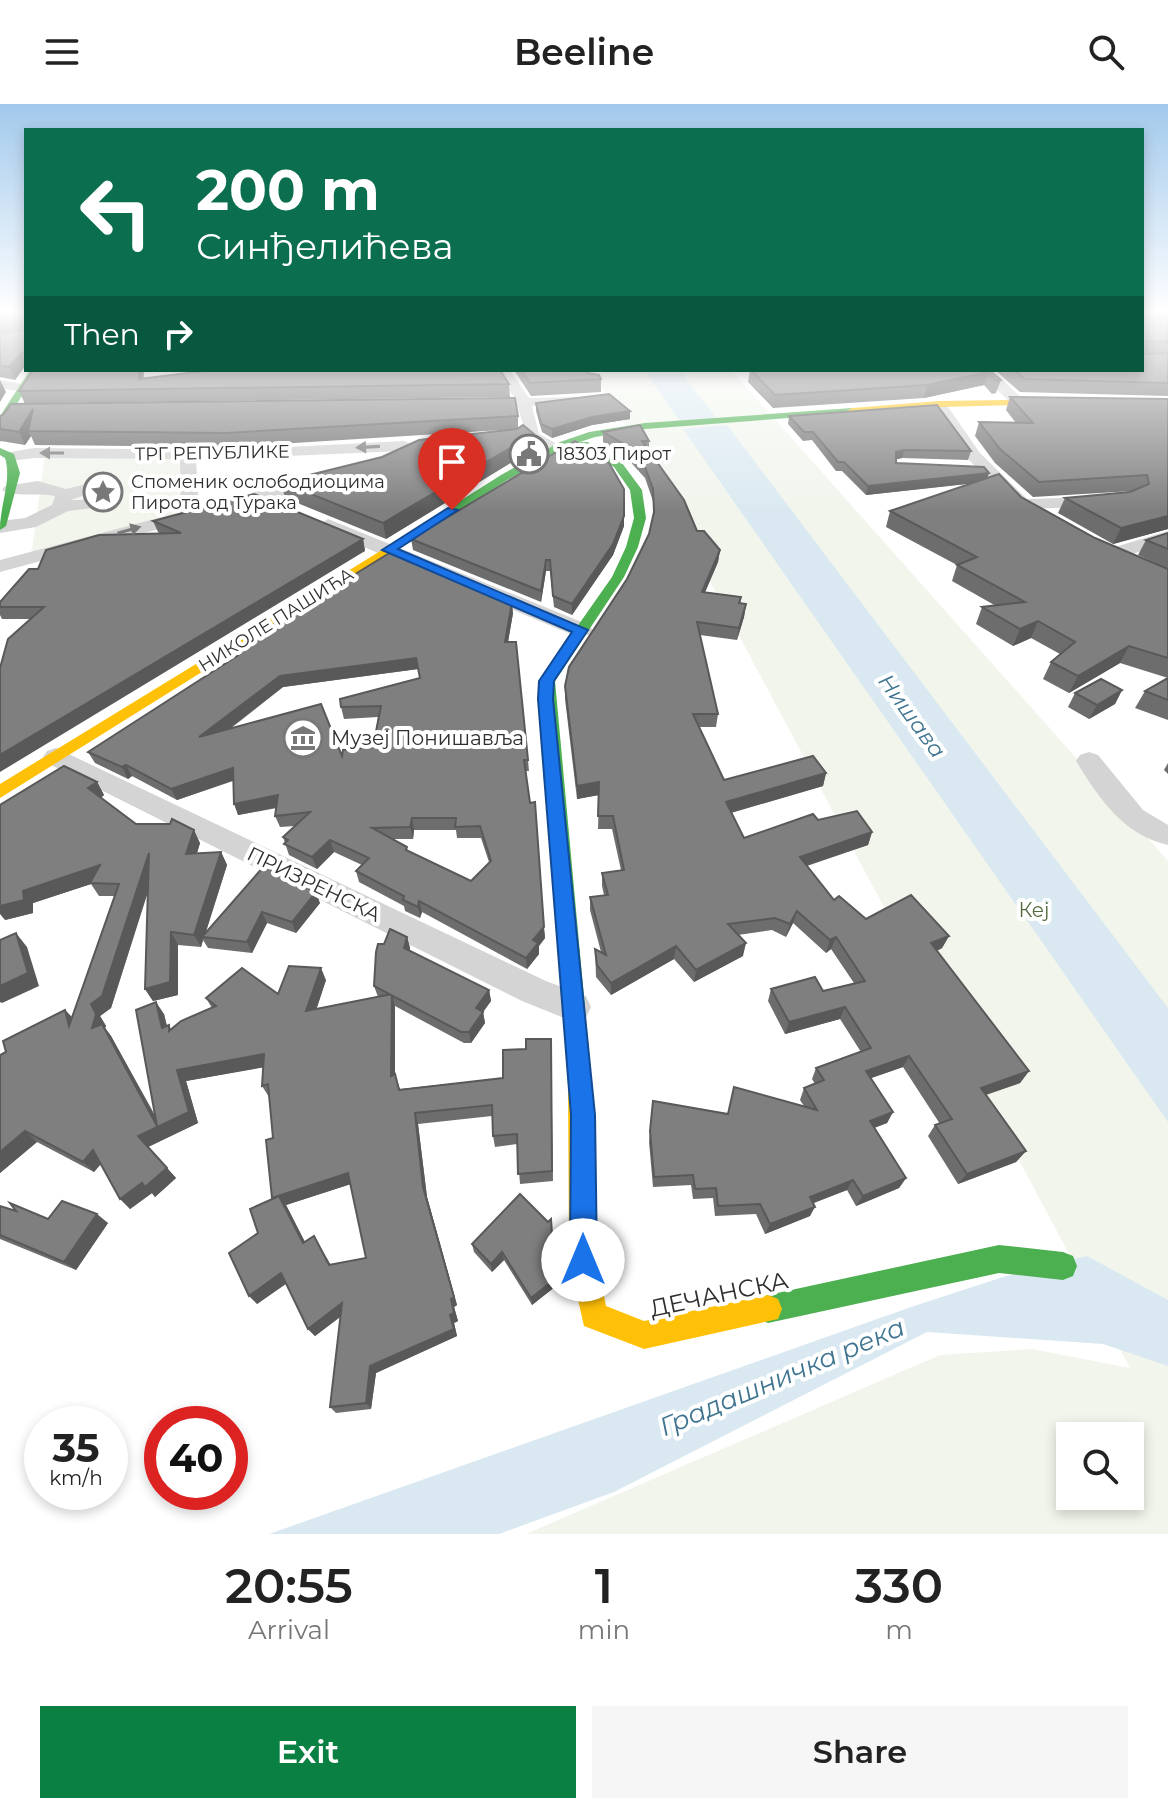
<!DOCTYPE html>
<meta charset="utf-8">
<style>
:root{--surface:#fff;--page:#f6f6f6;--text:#222;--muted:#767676;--accent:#0b8043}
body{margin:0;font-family:Montserrat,sans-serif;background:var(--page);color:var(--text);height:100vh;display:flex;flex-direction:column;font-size:30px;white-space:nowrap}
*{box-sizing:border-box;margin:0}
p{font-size:26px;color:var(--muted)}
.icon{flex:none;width:44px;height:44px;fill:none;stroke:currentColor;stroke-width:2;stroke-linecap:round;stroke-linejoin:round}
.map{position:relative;height:1430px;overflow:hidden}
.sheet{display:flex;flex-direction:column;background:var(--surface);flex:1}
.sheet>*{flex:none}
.banner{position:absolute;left:24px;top:24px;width:1120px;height:244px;border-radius:0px;box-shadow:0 4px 12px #0003;background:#0b6e4f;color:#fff;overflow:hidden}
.controls{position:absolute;left:1056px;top:1318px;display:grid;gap:16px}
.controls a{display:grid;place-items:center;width:88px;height:88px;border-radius:0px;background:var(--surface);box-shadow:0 4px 12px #0003;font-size:40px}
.speed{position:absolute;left:24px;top:1302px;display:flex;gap:16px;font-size:40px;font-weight:700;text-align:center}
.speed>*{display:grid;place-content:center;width:104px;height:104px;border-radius:50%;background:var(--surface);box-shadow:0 4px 12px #0003;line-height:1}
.speed small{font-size:20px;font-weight:400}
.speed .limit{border:12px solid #d22;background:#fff;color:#111}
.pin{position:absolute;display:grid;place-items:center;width:68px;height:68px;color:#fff;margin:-82px -34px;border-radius:50% 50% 50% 0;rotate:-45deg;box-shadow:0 0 8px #0007}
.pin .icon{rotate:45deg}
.me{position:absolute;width:88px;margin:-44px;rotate:0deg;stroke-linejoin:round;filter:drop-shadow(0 0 6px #0008)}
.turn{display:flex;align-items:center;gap:28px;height:168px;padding:0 40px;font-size:36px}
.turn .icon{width:104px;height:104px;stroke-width:2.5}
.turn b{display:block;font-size:56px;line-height:68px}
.then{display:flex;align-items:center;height:76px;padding:0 40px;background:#0003;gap:16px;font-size:30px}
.eta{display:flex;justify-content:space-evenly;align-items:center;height:136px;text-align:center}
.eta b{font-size:48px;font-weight:600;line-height:56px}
.cta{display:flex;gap:16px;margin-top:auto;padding:16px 40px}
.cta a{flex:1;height:92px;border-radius:0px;background:var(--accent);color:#fff;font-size:32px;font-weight:600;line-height:92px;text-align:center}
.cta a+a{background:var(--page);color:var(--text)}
header{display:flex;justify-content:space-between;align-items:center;height:104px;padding:0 40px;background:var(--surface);font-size:36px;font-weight:600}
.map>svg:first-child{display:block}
</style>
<header><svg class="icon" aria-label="menu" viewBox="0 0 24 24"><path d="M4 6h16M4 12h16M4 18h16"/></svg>Beeline<svg class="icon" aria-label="search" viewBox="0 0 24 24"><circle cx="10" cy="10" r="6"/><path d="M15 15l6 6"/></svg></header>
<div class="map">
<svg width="1168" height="1430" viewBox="0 0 1168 1430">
<rect width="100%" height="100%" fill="#fff"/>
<!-- green -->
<g fill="#f1f5ec" fill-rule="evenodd">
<path d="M591 266H731L1168 757V1430H526L940 1251 1032 1245 1130 1264 633 333ZM1070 1332H1130V1392H1070Z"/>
<path d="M45 350 185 352 183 412 31 453Z"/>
</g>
<!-- water -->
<g fill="#dae9f1">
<path d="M644 266H679L718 316 681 319Z"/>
<path d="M727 321 1168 904V1018L683 325Z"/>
<path d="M1087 1152 1168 1196V1262L1103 1240 927 1228 614 1388 499 1430H269L911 1203 1003 1173Z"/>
</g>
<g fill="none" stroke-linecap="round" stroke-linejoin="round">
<!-- street -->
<g fill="#d4d4d4" fill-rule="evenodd">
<path d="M496 266H510L529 294 577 293V299L572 300 532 302 539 330 561 342V348H549L527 335 518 303 473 304V298L478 297 515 295Z"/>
<path d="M976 266H991L1022 294V300H1012Z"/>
<path d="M0 276 28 281 30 284 23 288 0 284Z"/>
<path d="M934 297H944L980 349 1027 395 1098 393 1107 398 1098 403 1017 405 968 355 932 300Z"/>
<path d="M404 337 421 344 413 354 387 363 379 358 402 347 196 356 199 403 320 371 329 376 326 380 0 468V456L181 408 180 355 34 354 10 357 2 352 4 349 34 344 230 346Z"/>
<path d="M38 377 66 385 91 379 111 390 94 404 68 407 36 423 0 429V417L25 414 52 401 55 392C39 388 12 394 2 386L5 382ZM89 390 82 396H70Z"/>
<path d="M328 415 589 521 592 526 589 531H573L321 425 319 421Z"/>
<path d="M1168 427V439L1112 456 1102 450 1105 446Z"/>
<path d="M56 644 546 877 586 892 591 903 586 914 574 918 522 897 47 659 43 653 47 647Z"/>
<path d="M1089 648 1098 651 1143 706 1168 721V741C1123 731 1099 694 1076 657L1080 651Z"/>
</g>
<!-- fast -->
<g fill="#4caf50" fill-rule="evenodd">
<path d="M30 266H38L5 319 0 322V312Z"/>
<path d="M852 304 857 307 855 309 645 325 595 333 568 342 509 375 391 450 381 447 501 371 560 338 589 328 645 319Z"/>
<path d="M580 338H588L622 359 642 386 646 414 638 443 624 473 555 577 592 980 588 988 580 991 572 988 568 980 539 577 612 473 626 443 634 414 630 386 614 363 580 342Z"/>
<path d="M0 344 14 350 20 369 6 422 0 426C0 400 12 376 5 354L0 351Z"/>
<path d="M999 1141 1063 1148 1073 1152 1077 1162 1073 1172 1063 1176 999 1169 768 1219 758 1215 754 1205 758 1195 768 1191Z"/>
</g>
<!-- slow -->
<g fill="#ffc107" fill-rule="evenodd">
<path d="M1061 295 1064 300 939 303 852 310 847 307 852 304 939 297Z"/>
<path d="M387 443 393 447 391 450 0 694V680Z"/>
<path d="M580 969 588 972 592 980 597 1156 606 1202 644 1217 768 1191 778 1195 782 1205 778 1215 644 1245 584 1222 569 1156 568 980 572 972Z"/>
</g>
</g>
<!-- wall -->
<g fill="#6d6d6d" fill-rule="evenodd">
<path d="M0 207H26V261L15 276 0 273V230L12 228 0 229Z"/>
<path d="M1142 207H1168V292L1020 288 995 266H1142Z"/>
<path d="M514 266H585L588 269 601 275V288L531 292Z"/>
<path d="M750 266H989L1001 276 996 289 992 290 984 281 924 294 773 304 748 278Z"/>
<path d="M144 274 509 280 510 293 46 299 518 312V323L534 330 535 344 386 435 285 394 281 378 502 326 230 343 35 341 31 332 25 341 1 337 0 338V312L25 300 19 287Z"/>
<path d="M1010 293 1168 295V425L1113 440 1058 409 1065 394 1133 387 1033 393 995 359 975 332 979 318 1016 319 1006 306Z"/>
<path d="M536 299 630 307V315L592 321 552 334 542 328 536 307Z"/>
<path d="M789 312 971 347 968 356 902 354 896 355V359L989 369 987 374 1095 434 1168 465V616L1135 604 1145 587 1168 574 1120 559 1069 589 1043 575 1051 558 1060 550 1031 534 1013 542 976 520 982 503 996 502 952 477 957 461 886 423 890 407 973 379 866 391 842 367H836L812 336 803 337 788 320Z"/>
<path d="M603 328 649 337V346L697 427 720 446 718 458 705 488 741 493 740 500H746L744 513 737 536 700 531 718 610 716 623H699L724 676 826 669 823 682 731 709 744 734 818 716 872 728 868 741 807 762 834 796 866 815 949 832 942 844 937 847 1029 967 1020 979 986 991 1026 1047 1016 1058 958 1080 928 1032 935 1021 940 1020 903 963 871 974 893 1008 887 1019 874 1024 906 1074 899 1084 856 1102 847 1086 814 1099 810 1112 765 1130 756 1110 715 1112 713 1094 693 1095 691 1081 653 1083 649 1038 653 997 728 1010 734 983 804 1002 800 996 804 984 815 980 812 975 816 964 861 948 840 915 785 930 768 897 771 885 823 887 854 879 831 845 826 849 793 819 786 833 772 826 738 831 743 852 694 878 674 855 611 891 596 873 595 845 601 848 590 806V793L604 791 602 782V769L621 766 612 725H598L599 691 577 695 565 595V582L627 475 649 430 653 412V397L645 374 624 351 603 338Z"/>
<path d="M153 417 363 435 365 447 31 515H2L0 511V498L38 465 161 430 158 428Z"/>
<path d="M624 422 613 451 572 511 554 503 550 467H546L541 498 413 446 411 435Z"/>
<path d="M1168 429V465L1138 451 1146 436Z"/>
<path d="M513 509 508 538 528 656 529 667H526L545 834 539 842V850L527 865 422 808 420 814 405 807 404 802 359 778 356 767 362 761 334 748 317 765 289 751 283 733 295 722 280 723 275 712 277 704 238 711 233 677 177 696 132 672 128 675 95 659 88 648 237 552ZM418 565 420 574 341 603 344 615 378 613 373 643 342 652 230 625 283 583ZM414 726H456L457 734H481L489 758 471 777 408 747 393 735H413Z"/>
<path d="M1122 586 1115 600 1089 615 1068 603 1075 589Z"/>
<path d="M1168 659V670L1164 666Z"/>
<path d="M97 678 104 691 101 694 136 720 200 739 197 749 221 748 227 761 206 828 264 762 320 799 296 829 267 819 252 849 208 844 203 836 201 843 178 841V891L153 897 145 885 148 788 111 904 100 912 106 922 105 924 111 932 156 1013 164 910 167 922 169 921 171 925 212 904 206 894 278 890 326 876 316 905 378 893 374 882 384 840 407 833 410 844V847L489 886 491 897 483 908 485 919 471 939H464L395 902V970L400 985 503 974 526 945 551 935 553 1077 520 1080 517 1040 495 1043 493 1032 492 1012 418 1020 427 1093 457 1201 454 1203 458 1217 454 1219 457 1232 376 1269 371 1305 336 1309 330 1303 340 1213 315 1232 308 1225 286 1180 257 1200 258 1129 273 1095V1034L269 993 262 982 263 963 186 977 198 1019 148 1043 176 1074 155 1093 152 1089 130 1105 101 1060 94 1068 37 1038 0 1069V951L65 906 72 913 114 792H99L91 780 33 799V809L5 816ZM351 1080 366 1154 331 1161 314 1132 305 1138 286 1101Z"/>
<path d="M520 1090 556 1182 532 1201 504 1156 492 1168 474 1148 472 1140Z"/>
<path d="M0 1102 48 1115 108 1119 76 1166 0 1135Z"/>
</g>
<!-- shaded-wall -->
<g fill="#595959">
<path d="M21 216 26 227 0 229V217Z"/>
<path d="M21 249 26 261 15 276 9 263Z"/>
<path d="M139 266H144L143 287 139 275Z"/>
<path d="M988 268 984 281 924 294 927 281Z"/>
<path d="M0 276 6 288 0 298Z"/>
<path d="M33 305 28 327 31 332 25 341 19 328Z"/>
<path d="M630 307V315L592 321 552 334V325L592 313Z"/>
<path d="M534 330 535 344 386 435 383 419Z"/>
<path d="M904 346 902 354 894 356 896 348Z"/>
<path d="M989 369 986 378 866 391 868 382Z"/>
<path d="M624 412V422L613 451 572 511V500Z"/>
<path d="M1168 412V425L1113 440 1121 424Z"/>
<path d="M363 435 365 447 0 668V651Z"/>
<path d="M720 446 718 458 700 500 702 488Z"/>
<path d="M546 456V467L541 498V487Z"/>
<path d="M512 498 513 509 506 549 505 538Z"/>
<path d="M746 500 744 513 737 536 739 524Z"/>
<path d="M1038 517 1031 534 1013 542 1020 525Z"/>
<path d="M1129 542 1120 559 1069 589 1078 572Z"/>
<path d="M416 554 418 565 283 583 204 644 199 633 280 572Z"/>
<path d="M1122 586 1115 600 1089 615 1097 601Z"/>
<path d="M126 661 132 672 128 675 122 663Z"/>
<path d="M233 664 237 675 177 696 171 685Z"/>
<path d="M826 669 823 682 723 711 726 698Z"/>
<path d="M97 678 104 691 95 697 88 684Z"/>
<path d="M599 678V691L577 695V682Z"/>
<path d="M278 691 283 702 238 711 234 700Z"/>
<path d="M412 714 414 726 413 735 410 723Z"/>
<path d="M194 726 200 739 193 762 186 750Z"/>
<path d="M872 728 868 741 796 765 800 753Z"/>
<path d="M330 736 334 748 317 765 312 753Z"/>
<path d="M221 748 227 761 204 833H202L203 836 201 843 194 831Z"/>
<path d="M149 749 156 761 111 904 100 912 106 922 105 924 111 932 160 1022 177 966 264 950 271 962 186 977 198 1019 148 1043 138 1032 92 924 91 900Z"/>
<path d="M100 761 91 780 33 799V809L5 816 0 810V802L23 787Z"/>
<path d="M316 788 320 799 296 829 292 818Z"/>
<path d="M419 797 422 808 420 814 418 803Z"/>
<path d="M797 807 793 819 786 833 790 820Z"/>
<path d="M262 808 267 819 252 849 247 838Z"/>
<path d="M544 823 545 834 539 842V850L527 865 526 854 533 836Z"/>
<path d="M171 828 178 841V891L153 897 145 885Z"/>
<path d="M16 829 27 843 39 882 2 899 0 898V882Z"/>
<path d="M949 832 942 844 925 852 931 839Z"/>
<path d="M407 833 410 844 407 855 404 844Z"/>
<path d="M836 833 831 845 826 849 830 836Z"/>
<path d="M746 839 743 852 694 878 696 866Z"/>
<path d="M676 842 674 855 611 891V879Z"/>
<path d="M321 864 326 876 312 919 306 907Z"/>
<path d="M489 886 491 897 478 915 476 904Z"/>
<path d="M392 890 395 903V983L391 972Z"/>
<path d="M156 898 164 910 170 936 162 924Z"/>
<path d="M845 903 840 915 785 930 789 918Z"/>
<path d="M65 906 76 918 69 922Z"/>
<path d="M483 908 485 919 471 939 469 928Z"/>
<path d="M909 952 903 963 860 978 866 967Z"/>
<path d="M1029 967 1020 979 973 995 981 984Z"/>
<path d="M893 1008 887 1019 863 1028 870 1017Z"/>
<path d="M415 1009 418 1020 427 1093 457 1201 454 1203 458 1217 454 1219 457 1232 376 1269 371 1305 366 1299 370 1262 450 1211 423 1083Z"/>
<path d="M25 1027 37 1038 0 1069V1048Z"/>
<path d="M93 1046 104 1056 94 1068 83 1058Z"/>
<path d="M1026 1047 1016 1058 958 1080 967 1070Z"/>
<path d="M167 1064 176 1074 155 1093 152 1089 130 1105 120 1095 142 1079Z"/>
<path d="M348 1069 354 1079 286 1101 310 1148 272 1094Z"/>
<path d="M906 1074 899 1084 856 1102 863 1092Z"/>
<path d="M853 1076 847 1086 805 1102 810 1093Z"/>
<path d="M815 1103 810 1112 765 1130 770 1120Z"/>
<path d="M97 1110 108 1119 76 1166 64 1158Z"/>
<path d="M551 1115 556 1182 532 1201 531 1194Z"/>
<path d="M502 1148 504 1156 492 1168 491 1160Z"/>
<path d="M281 1169 288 1178 257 1200 249 1192Z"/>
<path d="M342 1199 348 1207 315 1232 308 1225Z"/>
</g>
<!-- building -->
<g fill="#7f7f7f" stroke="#595959" stroke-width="2" fill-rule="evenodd">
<path d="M0 207H26V250L21 249 9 263 0 262V230L24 226 21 216 0 217Z"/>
<path d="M1142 207H1150L1168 215V238L1147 237 1145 250 1168 249V279L1025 275 1014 266H1142Z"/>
<path d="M33 266H139V275L212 266H500L509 280 19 287Z"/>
<path d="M521 266H585L588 269 599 271 601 275 530 279Z"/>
<path d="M751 266H989L1001 276 996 277 988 268 927 281 775 291Z"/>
<path d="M609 290 630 307 592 313 552 325 541 320 536 299Z"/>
<path d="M1010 293 1168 295V412L1121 424 1065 394 1130 388 1149 380 1147 371 1039 378 1000 345 979 318 1033 319Z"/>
<path d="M515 294 518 312 226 329 28 327 33 305 19 328 0 325V312L3 311 11 300Z"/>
<path d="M937 301 971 347 904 346 896 348V359L984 363 989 369 868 382 844 358H838L813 328H804L789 312Z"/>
<path d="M523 321 534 330 383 419 281 378 382 353 419 336 517 325Z"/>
<path d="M640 321 649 337H642L684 396 697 427H704L720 446 702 488 741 493 739 499 746 500 739 524 697 518 718 610H693L724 676 813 652 826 669 726 698 744 734 813 710 818 716 857 707 872 728 800 753 834 796 839 792 866 815 911 791 949 832 931 839 1029 967 981 984 1026 1047 967 1070 935 1021 952 1015 909 952 866 967 893 1008 870 1017 906 1074 863 1092 853 1076 810 1093 815 1103 770 1120 760 1100 718 1102 716 1084 695 1085 693 1071 654 1073 650 1027 653 997 728 1010 734 983 817 1006 804 984 824 976 816 964 871 944 845 903 789 918 771 885 815 873 823 887 865 877 836 833 830 836 797 807 790 820 775 814 728 820 746 839 696 866 676 842 611 879 597 861 595 845 606 851 590 793 608 791 602 769 624 766 613 712H598L599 678 577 682 565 582 569 563 627 475 649 430 654 408 653 385 645 363 624 340 603 328Z"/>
<path d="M575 337 609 359 624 385V412L613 440 572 500 553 492 550 456H546L541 487 411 435Z"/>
<path d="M999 370 1021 393 1095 434 1168 465V554L1129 542 1078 572 1051 558 1075 538 1038 517 1020 525 982 503 1025 498 957 461 977 453 890 407Z"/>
<path d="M254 390 363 435 0 651V564L8 535 44 503H0V498L29 465H38L46 446 99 431 181 429 153 417Z"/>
<path d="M1168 429V445L1146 436Z"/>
<path d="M391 448 512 498 505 538H516L528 656H524L530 699 535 698 544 823 533 836 538 839 526 854 419 797 418 803 403 796 404 792 356 767 369 754 330 736 312 753 284 740 288 736 283 733 310 708 275 712 278 691 234 700 233 664 171 685 126 661 122 663 88 648 237 552 274 520ZM416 554 420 574 340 595 341 603 381 602 373 643 343 646 342 652 321 600 199 633 280 572ZM412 714H456L455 723 480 722 491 757 471 777 406 746 407 743 372 724 410 723Z"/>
<path d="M1168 574V596L1145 587Z"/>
<path d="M1101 575 1122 586 1097 601 1075 589Z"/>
<path d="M64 662 97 678 88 684 136 720H170L172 715 194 726 186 750 221 748 194 831 171 828 170 878 145 885 149 749 102 892 91 900 96 910 92 924 102 920 157 1022 136 906 156 898 162 924 169 921V927L181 917 216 902 206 894 242 864 278 890 289 862 321 864 306 907 392 890 391 972 395 970 399 986 503 974V946L526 945V935H551L552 1067 518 1070 517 1030 493 1032 492 1001 415 1009 423 1083 454 1193 451 1195 454 1209 450 1211 454 1225 370 1262 366 1299 330 1303 342 1199 308 1225 281 1169 249 1192 229 1149 258 1129 250 1105 279 1092 303 1139 314 1132 329 1161 366 1154 348 1069 272 1094 266 1036 273 1034 268 980 262 982 264 950 177 966 189 1008 138 1032 167 1064 145 1083 142 1079 120 1095 93 1046 83 1058 25 1027 0 1048V951L6 948 3 937 65 906 69 922 119 780 90 779 100 761 23 787 24 796 0 802V701Z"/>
<path d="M264 762 316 788 292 818 262 808 247 838 202 833Z"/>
<path d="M390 825 407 833 404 844 489 886 476 904 483 908 469 928H461L374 882 376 848 378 840H384Z"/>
<path d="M16 829 28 869 0 882V836Z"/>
<path d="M520 1090 548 1118 551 1115 555 1175 531 1194 502 1148 491 1160 472 1140Z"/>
<path d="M62 1097 97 1110 64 1158 0 1131V1102L16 1107 10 1099 48 1115Z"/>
</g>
<!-- one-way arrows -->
<defs><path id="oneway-solid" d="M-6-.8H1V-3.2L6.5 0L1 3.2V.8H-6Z" transform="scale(2)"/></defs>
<g fill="#797979">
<use href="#oneway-solid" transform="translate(368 343) rotate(177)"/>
<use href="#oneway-solid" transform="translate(52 349) rotate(180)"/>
<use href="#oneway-solid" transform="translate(129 426) rotate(-16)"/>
</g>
<!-- sky -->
<linearGradient id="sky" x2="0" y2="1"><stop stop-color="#a2c9ec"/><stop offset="0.51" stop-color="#fff"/><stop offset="1" stop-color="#fff" stop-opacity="0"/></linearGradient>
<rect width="1168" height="408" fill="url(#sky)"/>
<!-- route -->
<path fill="#1a73e8" stroke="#114b97" stroke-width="2" d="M448 404 458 406 398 445 588 526 554 577 553 595 595 1011 597 1156 593 1166 583 1170 574 1166 570 1156 571 1011 538 595 539 577 572 528 382 446Z"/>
<!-- icons -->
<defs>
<symbol id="civic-ring" viewBox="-11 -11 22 22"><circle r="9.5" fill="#fff" stroke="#787878" stroke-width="1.5"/><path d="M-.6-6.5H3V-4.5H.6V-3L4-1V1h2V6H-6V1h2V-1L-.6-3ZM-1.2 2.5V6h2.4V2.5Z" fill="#787878"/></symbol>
<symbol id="sight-ring" viewBox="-11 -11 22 22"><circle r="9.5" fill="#fff" stroke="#787878" stroke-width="1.5"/><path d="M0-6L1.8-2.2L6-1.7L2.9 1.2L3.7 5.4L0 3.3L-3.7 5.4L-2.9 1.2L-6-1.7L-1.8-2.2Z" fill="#787878"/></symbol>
<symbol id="museum-ring" viewBox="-11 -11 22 22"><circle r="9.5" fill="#fff" stroke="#787878" stroke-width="1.5"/><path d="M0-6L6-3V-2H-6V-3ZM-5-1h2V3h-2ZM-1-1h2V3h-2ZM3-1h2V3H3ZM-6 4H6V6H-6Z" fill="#787878"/></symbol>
</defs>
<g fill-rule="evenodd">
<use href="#civic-ring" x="507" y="328" width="44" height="44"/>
<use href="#sight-ring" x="81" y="366" width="44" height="44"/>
<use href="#museum-ring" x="281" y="612" width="44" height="44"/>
</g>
<g text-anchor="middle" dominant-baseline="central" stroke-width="8" stroke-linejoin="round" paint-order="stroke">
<!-- far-street labels -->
<g font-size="18" fill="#2f2f2f" stroke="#fff">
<text transform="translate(212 349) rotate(-1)">ТРГ РЕПУБЛИКЕ</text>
<text transform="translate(276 516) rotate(-32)">НИКОЛЕ ПАШИЋА</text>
</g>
<!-- far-poi labels -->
<g font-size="18" fill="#2f2f2f" stroke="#fff" text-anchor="start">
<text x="557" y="350">18303 Пирот</text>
<text x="131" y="378">Споменик ослободиоцима<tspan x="131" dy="21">Пирота од Турака</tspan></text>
</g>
<!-- poi labels -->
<g font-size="20" fill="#2f2f2f" stroke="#fff" text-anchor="start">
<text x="331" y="634">Музеј Понишавља</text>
</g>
<!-- street labels -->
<g font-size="20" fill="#2f2f2f" stroke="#fff">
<text transform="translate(314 780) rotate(26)">ПРИЗРЕНСКА</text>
</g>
<!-- park labels -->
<g font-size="20" fill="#546a3d" stroke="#fff">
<text x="1034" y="806">Кеј</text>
</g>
<!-- water labels -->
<g font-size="22" font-style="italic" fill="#3f7490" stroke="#fff">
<text transform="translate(912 612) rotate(54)">Нишава</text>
</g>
<!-- near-street labels -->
<g font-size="24" fill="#2f2f2f" stroke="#fff">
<text transform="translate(719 1190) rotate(-12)">ДЕЧАНСКА</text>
</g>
<!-- near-water labels -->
<g font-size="26" font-style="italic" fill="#3f7490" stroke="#fff">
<text transform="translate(782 1273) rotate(-23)">Градашничка река</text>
</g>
</g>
</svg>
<div class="controls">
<a><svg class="icon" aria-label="search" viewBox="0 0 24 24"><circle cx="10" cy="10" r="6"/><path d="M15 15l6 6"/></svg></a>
</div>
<div class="speed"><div>35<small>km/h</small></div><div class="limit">40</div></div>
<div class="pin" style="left:452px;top:406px;background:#d93025"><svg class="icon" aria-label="arrive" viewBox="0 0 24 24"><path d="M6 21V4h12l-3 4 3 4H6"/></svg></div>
<svg class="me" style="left:583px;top:1156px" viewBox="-20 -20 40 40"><circle r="19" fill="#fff"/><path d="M0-13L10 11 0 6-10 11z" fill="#1a73e8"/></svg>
<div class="banner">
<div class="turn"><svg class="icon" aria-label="left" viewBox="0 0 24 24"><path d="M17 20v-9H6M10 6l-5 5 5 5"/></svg><div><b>200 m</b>Синђелићева</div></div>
<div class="then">Then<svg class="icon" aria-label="right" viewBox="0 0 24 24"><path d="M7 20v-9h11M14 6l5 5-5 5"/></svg></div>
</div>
</div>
<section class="sheet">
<div class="eta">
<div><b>20:55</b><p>Arrival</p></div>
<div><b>1</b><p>min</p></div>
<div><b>330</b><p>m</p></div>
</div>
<div class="cta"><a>Exit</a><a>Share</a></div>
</section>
